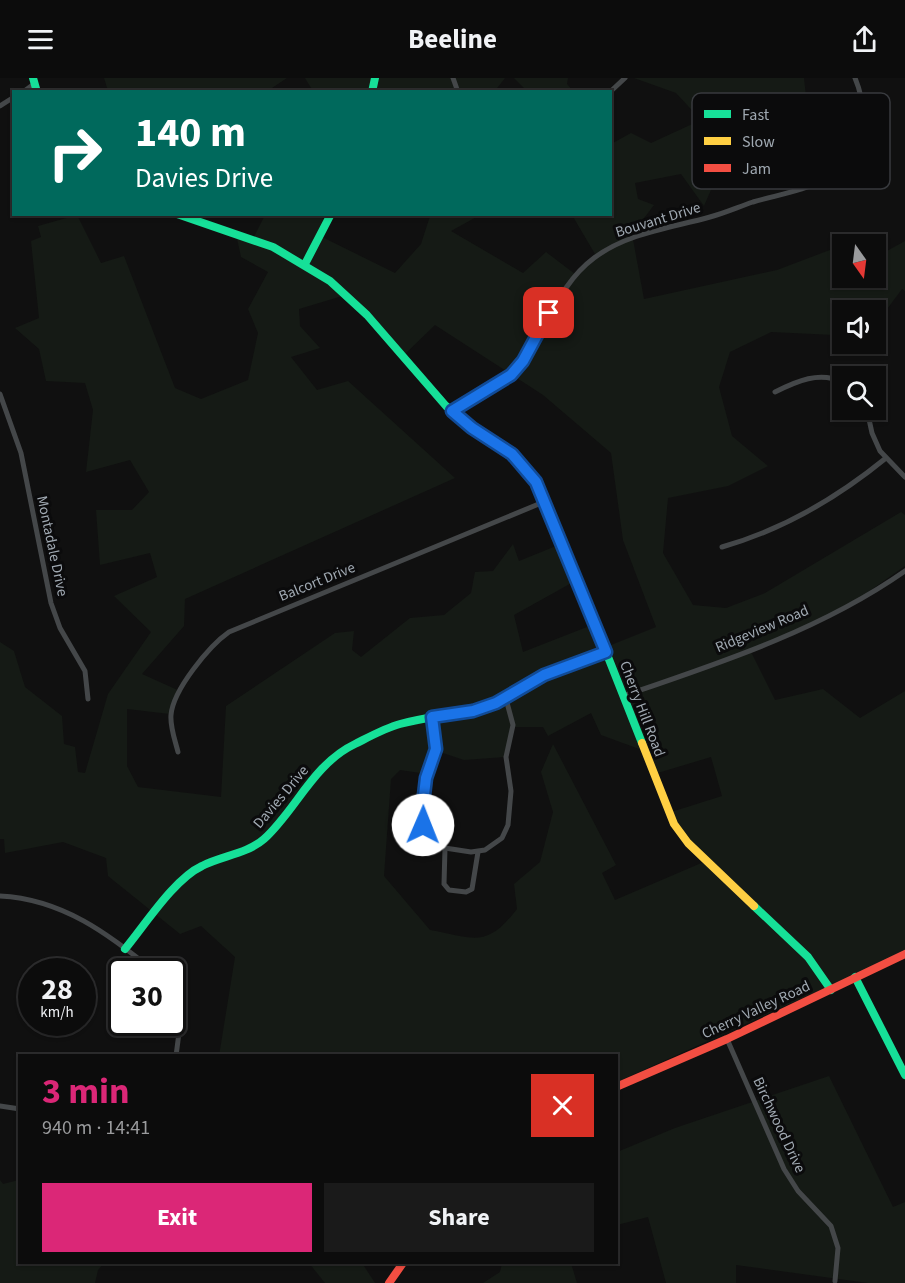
<!DOCTYPE html>
<meta charset="utf-8">
<style>
:root{--surface:#0c0c0c;--page:#1a1a1a;--text:#f1f3f6;--muted:#9a9b9d;--line:#2c2c2d;--accent:#db2777}
body{margin:0;font-family:"Source Sans 3",sans-serif;background:var(--page);color:var(--text);height:100vh;display:flex;flex-direction:column;font-size:22px;white-space:nowrap}
*{box-sizing:border-box;margin:0}
p{font-size:20px;color:var(--muted)}
.icon{flex:none;width:33px;height:33px;fill:none;stroke:currentColor;stroke-width:2;stroke-linecap:round;stroke-linejoin:round}
.map{position:relative;flex:1;overflow:hidden}
.drawer{position:absolute;left:18px;top:976px;width:600px;height:210px;display:flex;flex-direction:column;background:var(--surface);border-radius:0px;box-shadow:0 2px 4px #0004,0 0 0 2px var(--line)}
.drawer>*{flex:none}
.top-card{position:absolute;left:12px;top:12px;width:600px;height:126px;border-radius:0px;box-shadow:0 2px 4px #0004,0 0 0 2px var(--line);background:#00695c;color:#fff;overflow:hidden}
.needle{width:39px;rotate:166deg}
.fabs{position:absolute;left:832px;top:156px;display:grid;gap:12px}
.fabs a{display:grid;place-items:center;width:54px;height:54px;border-radius:0px;background:var(--surface);box-shadow:0 2px 4px #0004,0 0 0 2px var(--line);font-size:30px}
.speed{position:absolute;left:18px;top:880px;display:flex;gap:12px;font-size:30px;font-weight:700;text-align:center}
.speed>*{display:grid;place-content:center;width:78px;height:78px;border-radius:50%;background:var(--surface);box-shadow:0 2px 4px #0004,0 0 0 2px var(--line);line-height:1}
.speed small{font-size:15px;font-weight:400}
.speed .limit{border:3px solid #111;border-radius:9px;background:#fff;color:#111}
.pin{position:absolute;display:grid;place-items:center;width:51px;height:51px;color:#fff;margin:-26px;border-radius:12px;box-shadow:0 3px 9px #0006}
.me{position:absolute;width:66px;margin:-33px;rotate:1deg;stroke-linejoin:round;filter:drop-shadow(0 0 4px #0008)}
.turn{display:flex;align-items:center;gap:21px;height:126px;padding:0 24px;font-size:27px}
.turn .icon{width:78px;height:78px;stroke-width:2.5}
.turn b{display:block;font-size:42px;line-height:51px}
.round{display:grid;place-items:center;flex:none;width:63px;height:63px;border-radius:0px;background:var(--page)}
.head{display:flex;align-items:center;justify-content:space-between;height:102px;padding:0 24px}
h1{font-size:36px;font-weight:700;line-height:45px;color:var(--accent)}
.button{display:flex;gap:12px;margin-top:auto;padding:12px 24px}
.button a{flex:1;height:69px;border-radius:0px;background:var(--accent);color:#fff;font-size:24px;font-weight:700;line-height:69px;text-align:center}
.button a+a{background:var(--page);color:var(--text)}
header{display:flex;justify-content:space-between;align-items:center;height:78px;padding:0 24px;background:var(--surface);font-size:27px;font-weight:700}
.map>svg:first-child{display:block}
</style>
<header><svg class="icon" aria-label="menu" viewBox="0 0 24 24"><path d="M4 6h16M4 12h16M4 18h16"/></svg>Beeline<svg class="icon" aria-label="share" viewBox="0 0 24 24"><path d="M12 15V3M7 8l5-5 5 5M5 13v7h14v-7"/></svg></header>
<div class="map">
<svg width="905" height="1205" viewBox="0 0 905 1205">
<rect width="100%" height="100%" fill="#101010"/>
<!-- green -->
<g fill="#151a15" fill-rule="evenodd">
<path d="M104 0H287L266 14 108 13Z"/>
<path d="M305 0H505L494 14 313 13Z"/>
<path d="M514 0H568L567 6 573 13H527Z"/>
<path d="M634 0H804L810 55 827 61 821 71 778 59 765 85 727 75 704 128 681 96 635 105 638 121 654 127 632 156 644 221 777 192 843 167V200H876V179L905 163V213L902 211 876 246V232H843V247L834 257 771 254 730 274 719 309 732 358 768 388 728 408 668 420 663 475 693 527 726 530 765 515 901 434 905 437V488L848 528 751 574 775 622 823 611 860 640 905 613V878L852 898 617 1004 616 978H219L235 879 201 848 180 856 108 798 106 780 63 764 5 775 4 761H0V564L14 573 25 609 62 638 64 666 75 669 78 694 85 695 108 616 151 554 114 518 157 499 150 475 100 487 96 432H132L149 414 130 382 86 394 93 332 85 305 46 303 39 271 15 250 39 240 31 163 41 159 38 148 77 137 101 185 124 178 175 310 201 321 248 302 258 255 248 231 268 194 241 179 236 156 253 161 265 137H316L326 142 318 157 395 195 421 166 430 138 427 137H480L451 153 523 195 546 174 575 196 595 176 572 137 610 136 611 66 631 55 651 65 701 42 676 15ZM349 216 405 276 435 247 543 317 611 375 623 462 656 549 601 571 592 547 523 574 514 537 575 503 561 466 519 483 513 466 493 493 475 494 471 515 444 537 410 540 361 579 352 572 354 553 335 555 226 628 221 719 138 709 127 688V631L170 636 182 614 142 596 184 548 185 521 455 400 348 303 317 312 291 279 320 270 300 248 299 231ZM591 635 601 657 642 672 651 697 711 679 722 718 668 735 706 783 615 822 602 795 616 787 553 666 541 694 553 734 540 784 514 806 517 831C486 871 475 860 430 852L384 798 391 701 400 692 427 696 437 673 464 682 505 679 514 649H543L548 658Z"/>
<path d="M829 998 893 1129 905 1124V1205H868L736 1187V1205H666L648 1139 617 1147V1074L675 1050Z"/>
<path d="M0 1102 3 1106 19 1102 20 1185H104L98 1192 95 1205H0Z"/>
<path d="M309 1185H362L375 1205H325Z"/>
<path d="M502 1185H571L577 1205H483L500 1194Z"/>
</g>
<g fill="none" stroke-linecap="round" stroke-linejoin="round">
<!-- street -->
<g stroke="#444749" stroke-width="5">
<path d="M453 0 458 14"/>
<path d="M23 14 34 6"/>
<path d="M610 14 625 0"/>
<path d="M0 28 14 19"/>
<path d="M775 314C797 303 819 293 843 304"/>
<path d="M0 316 21 375 51 525 60 550 85 593 88 621"/>
<path d="M867 332 872 355 880 373 905 399"/>
<path d="M452 333C473 321 501 310 517 291 547 256 555 209 594 180 627 155 671 150 710 139 725 135 738 129 753 124 776 117 806 113 826 100 861 77 871 38 855 0"/>
<path d="M722 469C782 452 837 420 886 380"/>
<path d="M623 618C720 585 821 552 905 493"/>
<path d="M432 639 436 671 426 700 422 734 423 747 434 764 445 770 471 774 485 772 502 760 508 747 511 713 506 679 513 647 506 621"/>
<path d="M178 674C175 662 170 649 171 637 173 612 209 568 229 554L546 423"/>
<path d="M445 770 444 806 449 812 466 814 472 811 478 774"/>
<path d="M0 818C62 821 109 856 155 894"/>
<path d="M172 916 180 947 176 978"/>
<path d="M727 961 784 1091 798 1113 831 1148 838 1170 835 1203"/>
<path d="M0 1028 20 1031"/>
</g>
<!-- fast -->
<g stroke="#16e098" stroke-width="8">
<path d="M33 0 37 14"/>
<path d="M372 14 375 0"/>
<path d="M177 136 273 169 330 203 367 237 446 328 517 384 540 412 550 432 642 665"/>
<path d="M305 186 331 136"/>
<path d="M754 828 808 879 831 912"/>
<path d="M125 871C145 847 174 801 202 788 221 778 247 776 264 761 296 732 313 686 355 666 369 659 385 650 400 646 446 634 474 638 517 613"/>
<path d="M855 899 905 997"/>
</g>
<!-- slow -->
<g stroke="#ffcf43" stroke-width="8">
<path d="M517 613 544 597 606 574"/>
<path d="M642 665 674 746 688 765 754 828"/>
</g>
<!-- jam -->
<g stroke="#f24e42" stroke-width="8">
<path d="M616 1009 727 961 905 876"/>
<path d="M389 1205 403 1185"/>
</g>
</g>
<g fill="none" stroke-linecap="round" stroke-linejoin="round">
<defs>
<path id="route" d="M423 747 422 734 426 700 436 671 432 639 473 633 496 625 544 597 606 574 536 404 512 376 472 350 452 333 511 297 523 283 549 235"/>
</defs>
<!-- route casing -->
<use href="#route" stroke="#114b97" stroke-width="15"/>
<!-- route -->
<use href="#route" stroke="#1a73e8" stroke-width="10"/>
</g>
<g text-anchor="middle" dominant-baseline="central" stroke-width="6" stroke-linejoin="round" paint-order="stroke">
<!-- street labels -->
<g font-size="15" fill="#a0a9b2" stroke="#0b0b0c">
<text transform="translate(658 142) rotate(-17)">Bouvant Drive</text>
<text transform="translate(52 468) rotate(78)">Montadale Drive</text>
<text transform="translate(317 504) rotate(-22)">Balcort Drive</text>
<text transform="translate(762 551) rotate(-23)">Ridgeview Road</text>
<text transform="translate(642 631) rotate(69)">Cherry Hill Road</text>
<text transform="translate(281 719) rotate(-50)">Davies Drive</text>
<text transform="translate(756 932) rotate(-25)">Cherry Valley Road</text>
<text transform="translate(779 1047) rotate(65)">Birchwood Drive</text>
</g>
</g>
<!-- legend -->
<rect x="692" y="15" width="198" height="96" rx="9" fill="#0b0b0c" stroke="#383a3e" stroke-width="1.5"/>
<rect x="704" y="32" width="27" height="8" fill="#16e098"/>
<rect x="704" y="59" width="27" height="8" fill="#ffcf43"/>
<rect x="704" y="86" width="27" height="8" fill="#f24e42"/>
<g font-size="16" fill="#a0a9b2">
<text x="742" y="42">Fast</text>
<text x="742" y="69">Slow</text>
<text x="742" y="96">Jam</text>
</g>
</svg>
<div class="fabs">
<a><svg class="needle" viewBox="-14 -14 28 28"><path d="M0-13l5 13h-10z" fill="#e53935"/><path d="M0 13l5-13h-10z" fill="#9a9b9d"/></svg></a>
<a><svg class="icon" aria-label="sound" viewBox="0 0 24 24"><path d="M4 9h4l5-4v14l-5-4H4zM17 9q2 3 0 6"/></svg></a>
<a><svg class="icon" aria-label="search" viewBox="0 0 24 24"><circle cx="10" cy="10" r="6"/><path d="M15 15l6 6"/></svg></a>
</div>
<div class="speed"><div>28<small>km/h</small></div><div class="limit">30</div></div>
<div class="pin" style="left:549px;top:235px;background:#d93025"><svg class="icon" aria-label="arrive" viewBox="0 0 24 24"><path d="M6 21V4h12l-3 4 3 4H6"/></svg></div>
<svg class="me" style="left:423px;top:747px" viewBox="-20 -20 40 40"><circle r="19" fill="#fff"/><path d="M0-13L10 11 0 6-10 11z" fill="#1a73e8"/></svg>
<div class="top-card">
<div class="turn"><svg class="icon" aria-label="right" viewBox="0 0 24 24"><path d="M7 20v-9h11M14 6l5 5-5 5"/></svg><div><b>140 m</b>Davies Drive</div></div>
</div>
<section class="drawer">
<div class="head"><div><h1>3 min</h1><p>940 m · 14:41</p></div><a class="round" style="background:#d93025;color:#fff"><svg class="icon" aria-label="close" viewBox="0 0 24 24"><path d="M6 6l12 12M18 6L6 18"/></svg></a></div>
<div class="button"><a>Exit</a><a>Share</a></div>
</section>
</div>
